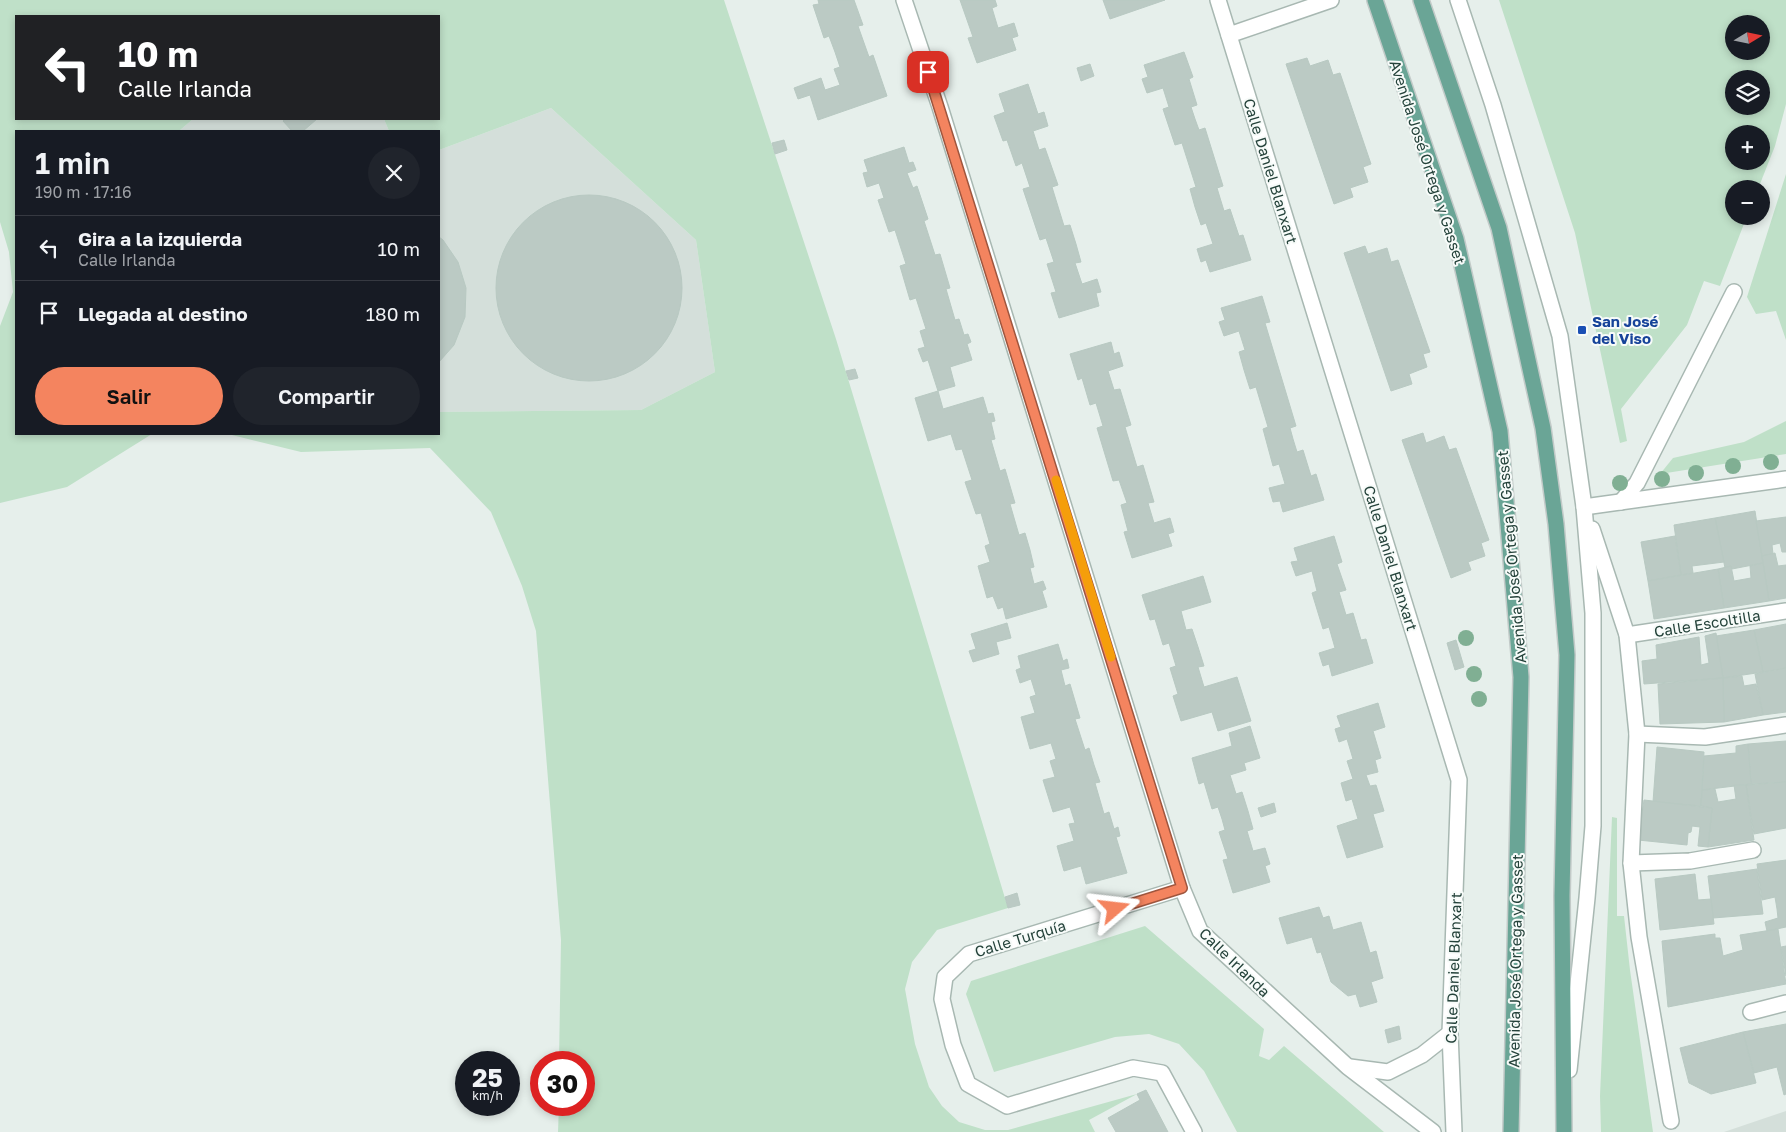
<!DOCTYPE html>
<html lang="es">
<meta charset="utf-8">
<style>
:root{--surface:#171b24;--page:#20242c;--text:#f1f3f6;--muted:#9ea1a6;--line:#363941;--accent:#f4845f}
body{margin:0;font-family:"Golos Text",sans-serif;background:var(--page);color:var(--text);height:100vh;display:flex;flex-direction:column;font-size:19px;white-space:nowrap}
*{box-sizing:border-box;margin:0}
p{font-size:16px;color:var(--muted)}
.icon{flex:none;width:28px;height:28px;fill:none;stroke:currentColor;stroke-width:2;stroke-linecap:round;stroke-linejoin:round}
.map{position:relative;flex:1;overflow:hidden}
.drawer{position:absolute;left:15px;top:130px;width:425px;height:305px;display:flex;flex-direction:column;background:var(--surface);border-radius:0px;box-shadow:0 2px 8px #0003}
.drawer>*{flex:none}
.banner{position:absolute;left:15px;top:15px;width:425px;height:105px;border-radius:0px;box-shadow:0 2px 8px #0003;background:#202124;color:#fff;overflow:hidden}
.needle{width:32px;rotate:80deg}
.buttons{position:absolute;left:1725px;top:15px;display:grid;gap:10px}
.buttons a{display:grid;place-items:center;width:45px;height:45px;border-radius:50%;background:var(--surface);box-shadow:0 2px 8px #0003;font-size:25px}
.speed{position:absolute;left:455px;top:1051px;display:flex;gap:10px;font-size:25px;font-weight:700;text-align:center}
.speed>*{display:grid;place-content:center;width:65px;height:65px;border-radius:50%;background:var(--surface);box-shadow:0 2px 8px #0003;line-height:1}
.speed small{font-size:12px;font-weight:400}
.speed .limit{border:8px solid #d22;background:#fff;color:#111}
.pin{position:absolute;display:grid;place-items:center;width:42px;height:42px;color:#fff;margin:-21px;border-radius:10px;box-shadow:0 2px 8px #0006}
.me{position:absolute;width:55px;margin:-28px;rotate:73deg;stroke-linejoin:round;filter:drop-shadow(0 0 4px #0008)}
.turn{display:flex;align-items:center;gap:18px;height:105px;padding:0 20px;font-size:22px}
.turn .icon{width:65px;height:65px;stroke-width:2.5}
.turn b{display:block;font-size:35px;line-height:42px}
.round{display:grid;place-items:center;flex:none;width:52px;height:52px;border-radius:26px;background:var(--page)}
.summary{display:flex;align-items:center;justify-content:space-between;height:85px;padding:0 20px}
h1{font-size:30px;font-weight:600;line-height:38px}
.action{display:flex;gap:10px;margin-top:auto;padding:10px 20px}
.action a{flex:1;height:58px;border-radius:30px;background:var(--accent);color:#111;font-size:20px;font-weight:600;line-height:58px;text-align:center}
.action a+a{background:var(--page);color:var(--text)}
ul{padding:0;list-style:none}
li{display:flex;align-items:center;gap:15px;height:65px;padding:0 20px;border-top:1px solid var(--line)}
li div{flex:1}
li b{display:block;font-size:19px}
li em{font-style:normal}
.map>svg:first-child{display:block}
</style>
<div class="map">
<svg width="1786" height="1132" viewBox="0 0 1786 1132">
<rect width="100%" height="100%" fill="#e6efeb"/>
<!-- built -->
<g fill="#d4dfda">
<path d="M551 108 696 240 715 372 641 410 439 412V150Z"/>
<path d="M193 119H384L389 131H179Z"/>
<path d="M1786 1111V1132H1724Z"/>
</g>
<!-- green -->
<g fill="#bfe0c8" fill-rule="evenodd">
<path d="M0 0H724L836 339 1008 908 937 930 912 962 905 989 915 1044 929 1087 942 1106 959 1122 985 1130H1008L1137 1094 1089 1120 1095 1132H558L559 1105H584V1062H559L561 940 536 631 522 586 491 512 430 448 301 452 228 434H439V412L641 410 715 372 696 240 551 108 439 150V131H389L384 119H439V16H16V119H193L179 131H16V434H152L67 487 0 503V326L13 292 9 252 0 222Z"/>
<path d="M1499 0H1786V104L1775 146 1758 189H1734V216H1747L1720 286 1704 281 1687 325 1621 409 1627 441 1620 443 1575 233ZM1734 24H1761V51H1734ZM1734 79H1761V106H1734ZM1734 134H1761V161H1734Z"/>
<path d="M1786 174V340L1776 311 1756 314 1747 297Z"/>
<path d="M1786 421V454L1660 474 1673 458 1744 442Z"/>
<path d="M1612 817 1617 818V916H1624L1630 970 1653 1132H1601L1600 1096Z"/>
<path d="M1145 926 1264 1029 1259 1056 1269 1060 1284 1046 1384 1132H1237L1204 1071 1179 1044 1149 1034 1115 1037 994 1072 966 994 971 981Z"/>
</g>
<!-- building -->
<g fill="#bbcac4" stroke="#b8c9c2">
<path d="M818 0H854L863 25 858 26 869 57 873 55 887 96 818 120 810 95 798 99 794 88 821 78 825 90 840 85 834 69 840 67 835 52 829 36 824 38 813 5 819 4Z"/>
<path d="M960 0H995L997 6 992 8 998 28 1014 23 1018 36 1012 38 1016 50 977 63 968 38 973 37Z"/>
<path d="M1103 0H1165L1110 19Z"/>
<path d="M1184 52 1193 77 1189 79 1197 105 1191 107 1195 119 1199 130 1205 128 1223 186 1217 188 1224 211 1230 209 1239 236 1243 235 1251 260 1210 272 1206 260 1201 262 1197 249 1213 244 1206 223 1201 225 1195 207 1190 189 1196 187 1182 143 1175 145 1163 109 1169 107 1163 88 1147 93 1142 79 1148 77 1144 65Z"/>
<path d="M1307 58 1310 66 1328 60 1333 75 1340 73 1371 164 1363 167 1368 182 1350 188 1353 197 1334 204 1286 64Z"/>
<path d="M1090 64 1094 76 1081 81 1077 68Z"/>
<path d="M1028 84 1038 114 1044 112 1048 126 1033 131 1039 150 1045 148 1058 185 1052 187 1064 226 1070 225 1076 244 1081 262 1075 263 1082 284 1097 279 1101 292 1096 293 1099 306 1059 318 1051 293 1056 292 1047 264 1054 262 1046 238 1040 240 1023 189 1030 187 1022 163 1016 166 1007 140 1003 141 994 116 1005 112 999 94Z"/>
<path d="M285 119H317L303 131H292L283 121Z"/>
<path d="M784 140 787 150 775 154 772 143Z"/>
<path d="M904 147 909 163 913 162 916 170 907 173 913 188 917 186 928 219 924 221 935 255 940 254 950 288 946 289 955 320 959 319 964 335 968 334 971 342 967 344 972 360 950 367 955 386 938 391 928 360 923 362 918 349 925 347 920 331 926 329 916 298 910 300 900 266 906 264 895 230 889 232 878 200 884 198 879 183 867 187 863 173 868 172 864 160Z"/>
<circle cx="589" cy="288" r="93"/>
<path d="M439 237 443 240 458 262 466 288 465 317 454 345 439 362Z"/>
<path d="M1365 246 1368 254 1387 248 1391 262 1398 260 1430 352 1423 354 1427 367 1409 374 1412 384 1391 391 1344 253Z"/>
<path d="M1262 296 1270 322 1265 323 1296 426 1290 428 1293 439 1297 452 1303 450 1311 476 1316 474 1324 500 1283 512 1280 501 1273 502 1269 488 1285 484 1279 464 1273 466 1263 429 1268 427 1256 387 1250 389 1244 370 1239 352 1245 350 1239 331 1224 336 1219 322 1225 320 1221 308Z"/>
<path d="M1111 342 1114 354 1119 352 1123 366 1108 371 1114 390 1120 389 1131 425 1125 427 1137 467 1143 465 1154 502 1148 503 1154 523 1170 518 1174 532 1168 534 1172 546 1132 558 1124 532 1128 531 1121 505 1127 503 1119 480 1113 481 1097 428 1103 426 1096 403 1090 405 1082 378 1078 380 1070 354Z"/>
<path d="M855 369 858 378 849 380 846 371Z"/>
<path d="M938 391 943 409 983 397 988 414 993 413 995 421 991 422 995 439 991 440 1000 471 1005 469 1015 503 1010 504 1019 535 1025 533 1030 550 1034 567 1030 568 1034 584 1043 581 1046 589 1042 591 1047 607 1006 619 1003 607 998 609 993 596 987 598 978 566 990 562 985 546 990 544 981 513 976 514 965 482 972 480 962 449 956 450 951 434 928 441 915 398Z"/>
<path d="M1423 433 1426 443 1444 436 1449 450 1456 448 1489 540 1481 543 1485 556 1468 562 1471 570 1451 578 1402 440Z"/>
<path d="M1755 511 1763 563 1732 569 1731 566 1725 568 1715 518Z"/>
<path d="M1786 517V552H1782L1780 543 1772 545 1773 554 1762 556 1756 521Z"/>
<path d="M1715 518 1724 562 1692 566 1693 573 1681 575 1674 525Z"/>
<path d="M1334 536 1342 562 1337 564 1346 590 1339 592 1346 615 1353 613 1361 640 1366 639 1373 663 1332 676 1329 664 1323 666 1319 653 1335 648 1329 627 1323 629 1312 593 1317 591 1312 571 1296 576 1291 562 1298 561 1294 548Z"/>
<path d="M1675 536 1681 575 1648 581 1641 542Z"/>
<path d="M1775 553 1778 566 1786 565V598L1769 601 1762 556Z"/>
<path d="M1763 563 1769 601 1724 608 1718 569 1731 566 1734 581 1751 578 1750 566Z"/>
<path d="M1718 569 1724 608 1654 619 1648 581Z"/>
<path d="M1203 576 1211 602 1181 611 1186 630 1192 629 1198 647 1204 666 1198 667 1204 687 1237 677 1251 721 1218 731 1212 712 1181 721 1173 696 1178 694 1170 668 1176 666 1169 643 1163 645 1155 619 1150 620 1142 595Z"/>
<path d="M1007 623 1011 638 996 642 999 654 973 662 969 651 976 649 971 634Z"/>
<path d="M1786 624V668L1763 672 1754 630Z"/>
<path d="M1754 630 1763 672 1723 678 1716 636Z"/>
<path d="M1716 633 1723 678 1644 684 1642 661 1657 659 1656 645 1699 637 1701 665 1709 663 1705 636Z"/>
<path d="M1456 640 1464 667 1455 670 1447 643Z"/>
<path d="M1058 644 1063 661 1067 659 1069 668 1061 670 1065 686 1070 684 1080 718 1075 719 1085 750 1089 748 1094 765 1100 782 1095 783 1104 814 1109 812 1114 829 1118 827 1120 836 1116 837 1127 873 1086 884 1081 866 1064 871 1057 846 1074 841 1069 824 1075 823 1070 807 1053 812 1043 780 1055 777 1050 761 1056 759 1051 743 1030 749 1021 717 1035 713 1030 697 1036 695 1031 679 1020 683 1016 670 1021 668 1018 656Z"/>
<path d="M1786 668V712L1763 715 1755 674Z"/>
<path d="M1742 676 1744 686 1756 684 1763 715 1724 722 1723 678Z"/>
<path d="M1723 678 1724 722 1660 724 1658 684Z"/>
<path d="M1378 703 1385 727 1373 731 1381 758 1375 760 1378 772 1366 775 1370 786 1376 785 1384 811 1373 814 1383 847 1347 858 1337 826 1358 819 1352 799 1346 801 1341 783 1353 779 1347 761 1353 759 1347 739 1339 742 1335 729 1341 727 1337 716Z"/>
<path d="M1250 726 1260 758 1244 763 1246 770 1230 775 1236 794 1242 792 1248 811 1253 829 1247 831 1253 851 1265 848 1270 864 1265 866 1270 882 1233 893 1223 860 1228 859 1219 832 1225 830 1222 819 1218 807 1212 809 1204 782 1199 784 1192 758 1232 746 1229 733Z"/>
<path d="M1786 741V782L1751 784 1748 744Z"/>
<path d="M1748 744 1751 784 1702 790 1704 756 1736 753V746Z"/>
<path d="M1657 747 1704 752 1701 806 1653 802Z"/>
<path d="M1786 782V828L1754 834 1746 785Z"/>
<path d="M1734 785H1746L1754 840 1708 847 1712 808 1701 806 1702 790 1715 789 1718 802 1736 799Z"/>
<path d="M1644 800 1712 808 1708 847 1698 846 1700 827 1692 826 1691 832 1688 833 1687 845 1638 840Z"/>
<path d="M1274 803 1276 812 1261 817 1258 808Z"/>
<path d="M1786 860V927L1767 931 1765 922 1778 918 1777 909 1775 897 1762 900 1757 864Z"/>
<path d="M1757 869 1763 914 1713 918 1708 876Z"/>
<path d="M1695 874 1698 900 1711 899 1714 924 1660 930 1655 879Z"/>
<path d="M1017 893 1020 905 1008 908 1005 897Z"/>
<path d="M1319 907 1323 918 1329 916 1333 930 1361 922 1370 953 1376 951 1383 978 1371 982 1377 1002 1360 1007 1356 994 1348 996 1331 982 1321 952 1317 953 1312 937 1287 944 1279 918Z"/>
<path d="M1778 929 1786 984 1668 1007 1662 941 1715 934V938H1720L1723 956 1743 950 1740 935Z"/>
<path d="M1786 946V976L1781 947Z"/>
<path d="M1786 1024V1094L1784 1095 1777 1067 1754 1073 1743 1032Z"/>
<path d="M1399 1026 1401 1039 1388 1043 1385 1030Z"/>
<path d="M1743 1032 1756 1083 1711 1094 1689 1083 1680 1048Z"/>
<path d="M1146 1090 1168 1132H1116L1108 1118 1140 1100 1137 1094Z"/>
</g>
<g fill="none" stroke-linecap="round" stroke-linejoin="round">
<defs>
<g id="lane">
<path d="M1229 35 1331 0"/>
<path d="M1621 502 1637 483 1734 292"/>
<path d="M1631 863 1690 861 1753 850"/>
</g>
<g id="street">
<path d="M904 0 940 107 1182 888 1200 931 1348 1067 1433 1132"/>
<path d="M1218 0 1459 780 1450 1033 1454 1132"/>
<path d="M1458 0 1493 105 1560 336 1584 507 1593 613V826L1587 898 1569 1070"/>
<path d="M1584 507 1786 479"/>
<path d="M1592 529 1627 635 1637 734 1631 863 1639 937 1671 1121"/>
<path d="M1627 635 1786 611"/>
<path d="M1637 734 1705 737 1786 725"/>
<path d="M1182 888 969 954 945 977 942 999 953 1045 968 1084 1007 1106 1133 1068 1162 1073 1194 1132"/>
<path d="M1751 1012 1786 1003"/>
<path d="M1350 1067 1388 1072 1422 1055 1450 1033"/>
</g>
<g id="primary">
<path d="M1375 0 1456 239 1500 431 1521 677 1511 1132"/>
<path d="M1421 0 1499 228 1543 428 1556 524 1567 655 1562 896 1564 1132"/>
</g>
</defs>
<!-- lane casing -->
<use href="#lane" stroke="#a8b8b2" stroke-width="18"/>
<!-- street casing -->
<use href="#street" stroke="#a8b8b2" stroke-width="18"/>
<!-- primary casing -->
<use href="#primary" stroke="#c2cac8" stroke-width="18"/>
<!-- lane -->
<use href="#lane" stroke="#fff" stroke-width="15"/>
<!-- street -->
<use href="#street" stroke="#fff" stroke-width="15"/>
<!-- primary -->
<use href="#primary" stroke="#6aa596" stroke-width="15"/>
</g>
<!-- trees -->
<g fill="#80af93">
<circle cx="1771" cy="462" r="8"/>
<circle cx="1733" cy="466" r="8"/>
<circle cx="1696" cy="473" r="8"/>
<circle cx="1662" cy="479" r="8"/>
<circle cx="1620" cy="483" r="8"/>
<circle cx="1466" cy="638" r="8"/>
<circle cx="1474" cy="674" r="8"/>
<circle cx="1479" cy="699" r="8"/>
</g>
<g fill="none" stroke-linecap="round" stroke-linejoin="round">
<defs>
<path id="route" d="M928 72 1182 888 1115 909"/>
</defs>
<!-- route casing -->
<use href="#route" stroke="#9f563e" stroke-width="12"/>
<!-- route -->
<use href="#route" stroke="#f4845f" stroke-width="9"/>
<!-- slow -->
<path stroke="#f59e0b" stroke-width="9" d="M1056 480 1111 657"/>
</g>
<!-- markers -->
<rect fill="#1a4fb4" stroke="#f7fbf9" stroke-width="2" x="1577" y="325" width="10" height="10" rx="2.5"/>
<g text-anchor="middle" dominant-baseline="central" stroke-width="4" stroke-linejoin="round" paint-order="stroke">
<!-- street labels -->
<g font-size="15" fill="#24423a" stroke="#f7fbf9">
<text transform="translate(1428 162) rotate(72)">Avenida José Ortega y Gasset</text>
<text transform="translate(1271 171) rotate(73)">Calle Daniel Blanxart</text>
<text transform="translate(1511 557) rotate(-95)">Avenida José Ortega y Gasset</text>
<text transform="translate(1391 558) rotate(73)">Calle Daniel Blanxart</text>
<text transform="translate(1707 623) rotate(-9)">Calle Escoltilla</text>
<text transform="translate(1020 938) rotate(-17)">Calle Turquía</text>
<text transform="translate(1515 961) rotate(-89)">Avenida José Ortega y Gasset</text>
<text transform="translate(1235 962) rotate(44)">Calle Irlanda</text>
<text transform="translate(1453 968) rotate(-88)">Calle Daniel Blanxart</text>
</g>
<!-- transit labels -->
<g font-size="15" font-weight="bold" fill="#164399" stroke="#f7fbf9" text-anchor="start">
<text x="1592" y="321">San José<tspan x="1592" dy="17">del Viso</tspan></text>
</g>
</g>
</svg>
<div class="buttons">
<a><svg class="needle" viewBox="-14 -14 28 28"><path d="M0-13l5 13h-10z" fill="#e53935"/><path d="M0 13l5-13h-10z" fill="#9ea1a6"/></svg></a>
<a><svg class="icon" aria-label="layers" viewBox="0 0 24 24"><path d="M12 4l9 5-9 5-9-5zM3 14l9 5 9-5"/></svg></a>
<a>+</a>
<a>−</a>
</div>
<div class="speed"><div>25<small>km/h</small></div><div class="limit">30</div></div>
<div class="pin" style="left:928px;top:72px;background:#d93025"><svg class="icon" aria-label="arrive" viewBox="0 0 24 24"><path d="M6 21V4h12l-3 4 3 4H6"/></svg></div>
<svg class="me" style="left:1115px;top:909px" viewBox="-20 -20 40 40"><path d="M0-17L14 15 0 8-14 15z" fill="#f4845f" stroke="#fff" stroke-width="4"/></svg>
<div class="banner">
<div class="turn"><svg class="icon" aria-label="left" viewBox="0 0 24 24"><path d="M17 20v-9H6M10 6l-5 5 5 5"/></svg><div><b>10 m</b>Calle Irlanda</div></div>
</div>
<section class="drawer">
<div class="summary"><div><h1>1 min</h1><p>190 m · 17:16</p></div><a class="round"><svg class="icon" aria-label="close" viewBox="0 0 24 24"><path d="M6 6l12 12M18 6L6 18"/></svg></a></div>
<ul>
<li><svg class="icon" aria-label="left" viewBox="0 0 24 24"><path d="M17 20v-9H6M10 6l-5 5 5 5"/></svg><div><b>Gira a la izquierda</b><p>Calle Irlanda</p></div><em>10 m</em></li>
<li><svg class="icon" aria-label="arrive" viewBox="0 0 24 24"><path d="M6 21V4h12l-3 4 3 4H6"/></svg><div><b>Llegada al destino</b></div><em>180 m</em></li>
</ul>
<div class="action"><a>Salir</a><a>Compartir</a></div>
</section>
</div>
